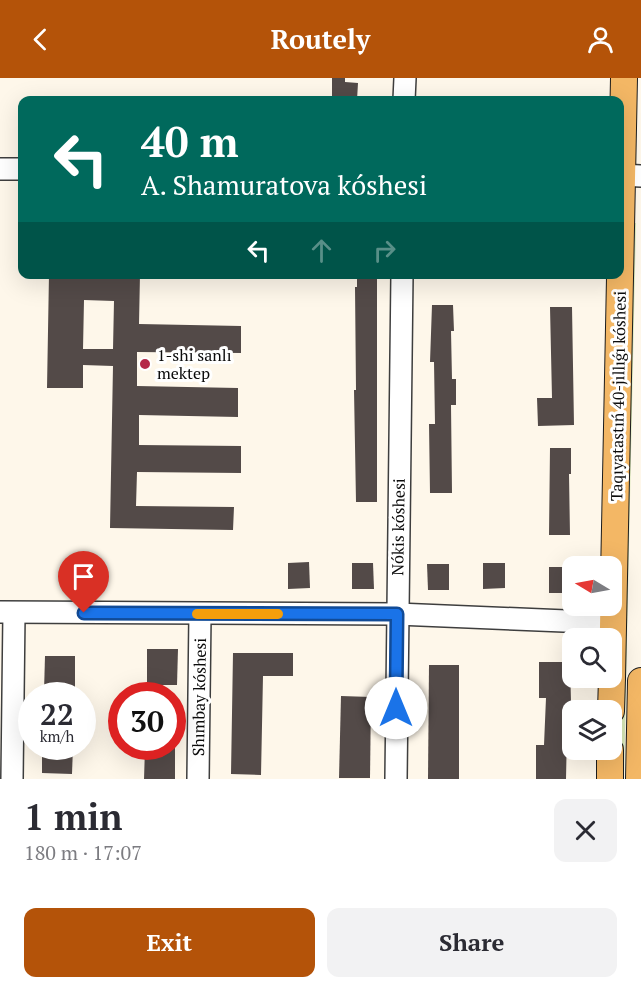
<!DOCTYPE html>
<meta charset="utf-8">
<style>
:root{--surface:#fff;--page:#f2f2f3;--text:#2b2b33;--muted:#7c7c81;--accent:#b45309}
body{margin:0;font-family:"PT Serif",serif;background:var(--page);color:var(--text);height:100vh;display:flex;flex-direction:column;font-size:22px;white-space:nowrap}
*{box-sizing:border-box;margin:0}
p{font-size:20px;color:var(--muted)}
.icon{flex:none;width:33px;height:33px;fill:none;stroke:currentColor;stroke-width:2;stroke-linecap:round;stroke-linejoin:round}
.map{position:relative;height:701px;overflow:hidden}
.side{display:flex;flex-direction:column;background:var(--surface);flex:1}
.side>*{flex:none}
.banner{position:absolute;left:18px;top:18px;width:606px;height:183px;border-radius:12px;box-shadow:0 6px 24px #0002;background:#00695c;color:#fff;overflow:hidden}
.needle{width:39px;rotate:280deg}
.fabs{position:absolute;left:562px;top:478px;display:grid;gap:12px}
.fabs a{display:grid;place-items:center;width:60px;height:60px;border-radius:12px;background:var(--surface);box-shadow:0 6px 24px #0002;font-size:30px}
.speed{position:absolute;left:18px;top:604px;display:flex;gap:12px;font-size:30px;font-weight:700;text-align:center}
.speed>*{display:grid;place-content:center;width:78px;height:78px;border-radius:50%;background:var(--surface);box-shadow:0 6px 24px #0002;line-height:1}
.speed small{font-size:15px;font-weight:400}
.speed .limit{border:9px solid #d22;background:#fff;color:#111}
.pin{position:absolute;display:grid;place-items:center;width:51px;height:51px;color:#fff;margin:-62px -26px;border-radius:50% 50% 50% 0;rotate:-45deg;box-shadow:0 0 6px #0007}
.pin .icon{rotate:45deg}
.me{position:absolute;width:66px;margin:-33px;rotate:0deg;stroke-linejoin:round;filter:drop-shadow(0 0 4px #0008)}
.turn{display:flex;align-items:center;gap:21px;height:126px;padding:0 24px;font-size:27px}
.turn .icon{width:78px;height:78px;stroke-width:2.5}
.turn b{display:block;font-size:42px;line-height:51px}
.lanes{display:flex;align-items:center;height:57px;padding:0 24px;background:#0003;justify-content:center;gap:30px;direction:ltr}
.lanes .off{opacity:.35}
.round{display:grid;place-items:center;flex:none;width:63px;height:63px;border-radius:12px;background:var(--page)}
.headline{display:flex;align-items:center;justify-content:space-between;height:102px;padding:0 24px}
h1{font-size:36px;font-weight:700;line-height:45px}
.cta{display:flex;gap:12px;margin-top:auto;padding:12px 24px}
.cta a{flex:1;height:69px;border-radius:12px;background:var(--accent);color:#fff;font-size:24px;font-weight:700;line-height:69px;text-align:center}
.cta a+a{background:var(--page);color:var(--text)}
header{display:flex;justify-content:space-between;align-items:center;height:78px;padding:0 24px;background:var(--accent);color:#fff;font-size:27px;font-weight:700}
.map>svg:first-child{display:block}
</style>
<header><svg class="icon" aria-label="back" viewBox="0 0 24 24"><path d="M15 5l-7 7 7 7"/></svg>Routely<svg class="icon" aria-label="person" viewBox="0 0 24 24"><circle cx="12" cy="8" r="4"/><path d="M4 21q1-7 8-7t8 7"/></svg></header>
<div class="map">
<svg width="641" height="701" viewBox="0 0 641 701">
<rect width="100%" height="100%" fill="#fef7ea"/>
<!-- green -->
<path fill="#d8e7b6" d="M630 145H636L624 701H619Z"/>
<!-- building -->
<g fill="#534a48" fill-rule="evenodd">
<path d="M332 0H345V4L358 5 357 22H332Z"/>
<path d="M49 196H140L139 246 241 248V275L137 274V308L238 310V339L139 337V367L241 368V395L137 394 136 428 234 429 233 452 110 450 113 288 83 287V310H47ZM84 222 114 223 113 271H83Z"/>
<path d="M357 196H377V424H356L354 312H356L355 209H357Z"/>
<path d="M432 227H453L454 253H451L452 301H456V327H451L452 415H430L429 346H435L434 284H430Z"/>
<path d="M550 229H572L574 347 538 348 537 320H552Z"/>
<path d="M550 370H571V396H569L570 457H549Z"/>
<path d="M309 484 310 510 288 511V485Z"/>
<path d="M352 485H373L374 511H352Z"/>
<path d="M483 485H505V510L483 511Z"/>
<path d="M427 486H449V512H428Z"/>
<rect x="549" y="489" width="21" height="26"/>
<path d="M147 571H178L177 607H147Z"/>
<path d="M233 575H293V598H263L261 697 231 696Z"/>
<path d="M45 578H75V614H44Z"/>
<path d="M539 584H570L571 624 569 654H567L566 701H536V667H544L546 620H539Z"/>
<path d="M429 587H459V701H428Z"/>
<path d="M341 618 371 619 370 700H339Z"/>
<path d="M42 669H73L72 696 42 695Z"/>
<path d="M145 669H175V701H144Z"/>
</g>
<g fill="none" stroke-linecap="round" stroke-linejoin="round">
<defs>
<g id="minor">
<path d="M404 22 405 0"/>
<path d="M0 91H22"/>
<path d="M620 97 641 98"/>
<path d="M0 534 397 536 613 545"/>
<path d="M12 701 14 535"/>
<path d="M198 701 200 536"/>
<path d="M396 701 402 196"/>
</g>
<g id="major">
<path d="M612 599 624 0"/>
<path d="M611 633 612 600"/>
<path d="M610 701V672"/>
<path d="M639 701 641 603"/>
</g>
</defs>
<!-- minor casing -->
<use href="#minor" stroke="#3e3e3e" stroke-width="24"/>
<!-- major casing -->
<use href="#major" stroke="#1c1c1c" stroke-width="28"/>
<!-- minor -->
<use href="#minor" stroke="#fff" stroke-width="21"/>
<!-- major -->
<use href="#major" stroke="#f3b765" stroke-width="26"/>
</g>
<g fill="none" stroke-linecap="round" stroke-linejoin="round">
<defs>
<path id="route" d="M84 535 397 536 396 630"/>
</defs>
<!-- route casing -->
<use href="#route" stroke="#114b97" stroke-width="15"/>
<!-- route -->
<use href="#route" stroke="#1a73e8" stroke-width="10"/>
<!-- slow -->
<path stroke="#f59e0b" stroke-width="10" d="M197 536H278"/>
</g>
<!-- markers -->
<circle fill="#b52949" stroke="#fff" stroke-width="2" cx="145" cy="286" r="6"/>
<g text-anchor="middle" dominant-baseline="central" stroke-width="6" stroke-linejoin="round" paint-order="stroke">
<!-- poi labels -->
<g font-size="16" fill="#0b0b0b" stroke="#fff" text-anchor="start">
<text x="157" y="277">1-shi sanlı<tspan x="157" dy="18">mektep</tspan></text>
</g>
<!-- street labels -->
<g font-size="16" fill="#0b0b0b" stroke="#fff">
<text transform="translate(618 318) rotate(-89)">Taqıyatastıń 40-jıllıǵı kóshesi</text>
<text transform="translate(398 449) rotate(-89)">Nókis kóshesi</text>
<text transform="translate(199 619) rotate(-89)">Shımbay kóshesi</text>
</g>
</g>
</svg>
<div class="fabs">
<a><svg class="needle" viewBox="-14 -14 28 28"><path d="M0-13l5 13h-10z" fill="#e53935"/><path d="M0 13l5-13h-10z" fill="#7c7c81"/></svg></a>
<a><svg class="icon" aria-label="search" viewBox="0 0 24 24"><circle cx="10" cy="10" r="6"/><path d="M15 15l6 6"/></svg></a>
<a><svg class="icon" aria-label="layers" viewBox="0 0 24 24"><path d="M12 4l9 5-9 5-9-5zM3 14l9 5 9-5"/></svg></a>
</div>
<div class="speed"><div>22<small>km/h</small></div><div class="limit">30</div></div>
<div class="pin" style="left:84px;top:535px;background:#d93025"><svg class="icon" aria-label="arrive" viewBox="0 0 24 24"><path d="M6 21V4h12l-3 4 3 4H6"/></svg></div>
<svg class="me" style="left:396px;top:630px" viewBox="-20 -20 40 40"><circle r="19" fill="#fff"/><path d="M0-13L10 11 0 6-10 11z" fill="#1a73e8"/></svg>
<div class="banner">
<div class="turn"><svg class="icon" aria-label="left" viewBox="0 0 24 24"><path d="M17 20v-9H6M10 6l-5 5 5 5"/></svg><div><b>40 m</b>A. Shamuratova kóshesi</div></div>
<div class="lanes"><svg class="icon" aria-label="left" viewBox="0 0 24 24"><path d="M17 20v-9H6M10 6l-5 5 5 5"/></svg><svg class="icon off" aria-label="ahead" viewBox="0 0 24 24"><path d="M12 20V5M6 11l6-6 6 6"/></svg><svg class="icon off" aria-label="right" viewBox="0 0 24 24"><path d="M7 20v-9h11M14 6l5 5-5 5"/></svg></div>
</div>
</div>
<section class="side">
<div class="headline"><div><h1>1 min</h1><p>180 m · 17:07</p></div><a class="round"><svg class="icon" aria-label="close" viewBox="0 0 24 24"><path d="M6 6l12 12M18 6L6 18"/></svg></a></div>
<div class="cta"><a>Exit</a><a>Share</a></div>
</section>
